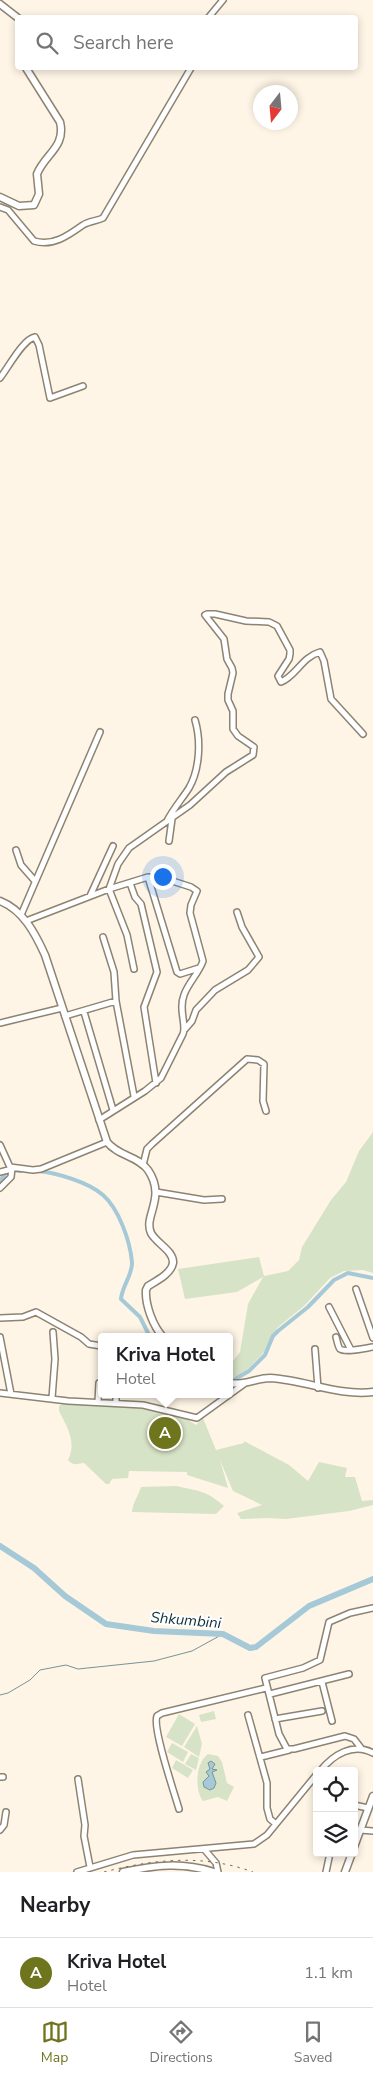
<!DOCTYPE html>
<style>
:root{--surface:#fff;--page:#f2f2f2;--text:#202124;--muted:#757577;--line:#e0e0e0;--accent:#6f751d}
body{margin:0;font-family:"Nunito Sans",sans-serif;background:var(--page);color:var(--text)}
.controls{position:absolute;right:15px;bottom:15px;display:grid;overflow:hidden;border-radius:5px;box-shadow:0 2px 8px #0003}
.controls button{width:45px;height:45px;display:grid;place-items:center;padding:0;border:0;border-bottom:1px solid var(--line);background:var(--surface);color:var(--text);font:25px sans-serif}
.compass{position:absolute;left:253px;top:85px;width:45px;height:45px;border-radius:50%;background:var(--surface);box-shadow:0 2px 8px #0003;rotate:196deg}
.you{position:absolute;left:162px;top:876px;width:18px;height:18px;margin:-12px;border:4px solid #fff;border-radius:50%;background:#1a73e8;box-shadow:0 0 0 8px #1a73e833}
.badge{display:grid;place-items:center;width:32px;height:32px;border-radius:50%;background:var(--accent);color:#fff;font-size:16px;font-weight:700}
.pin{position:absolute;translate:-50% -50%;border:2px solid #fff;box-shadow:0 1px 5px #0006}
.popup{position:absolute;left:98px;top:1333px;width:135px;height:65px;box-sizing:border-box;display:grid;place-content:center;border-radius:5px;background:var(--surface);filter:drop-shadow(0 1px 4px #0005);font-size:16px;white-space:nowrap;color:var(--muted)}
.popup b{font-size:19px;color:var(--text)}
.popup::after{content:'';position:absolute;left:50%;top:100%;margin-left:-10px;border:10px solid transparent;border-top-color:var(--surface)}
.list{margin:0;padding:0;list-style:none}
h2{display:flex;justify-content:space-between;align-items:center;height:65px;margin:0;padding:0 20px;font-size:21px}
h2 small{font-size:16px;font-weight:400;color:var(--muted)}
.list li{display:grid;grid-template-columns:32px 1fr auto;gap:15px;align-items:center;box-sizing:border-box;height:70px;padding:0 20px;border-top:1px solid var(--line)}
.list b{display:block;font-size:19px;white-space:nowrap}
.list p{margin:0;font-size:16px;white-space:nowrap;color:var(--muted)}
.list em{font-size:16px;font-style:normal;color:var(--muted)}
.icon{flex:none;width:28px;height:28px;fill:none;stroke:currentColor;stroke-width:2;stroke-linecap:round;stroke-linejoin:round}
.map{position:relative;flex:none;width:373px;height:1872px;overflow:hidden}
.search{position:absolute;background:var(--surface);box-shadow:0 2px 8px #0003;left:15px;right:15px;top:15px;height:55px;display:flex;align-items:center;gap:12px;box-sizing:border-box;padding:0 18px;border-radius:5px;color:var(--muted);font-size:19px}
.sheet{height:135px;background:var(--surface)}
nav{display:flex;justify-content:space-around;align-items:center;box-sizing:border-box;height:70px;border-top:1px solid var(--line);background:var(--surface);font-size:14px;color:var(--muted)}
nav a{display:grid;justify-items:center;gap:2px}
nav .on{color:var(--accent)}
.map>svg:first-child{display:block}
</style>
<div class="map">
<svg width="373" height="1872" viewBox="0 0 373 1872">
<rect width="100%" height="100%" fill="#fef5e6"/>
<path fill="#d7e3c6" d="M 373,1132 L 373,1273 L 363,1270 L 344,1271 L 330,1278 L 305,1305 L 277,1328 L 265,1351 L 248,1369 L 231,1380 L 229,1378 L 229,1366 L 240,1352 L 248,1304 L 263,1277 L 237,1292 L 185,1299 L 178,1269 L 259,1257 L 264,1276 L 288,1271 L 299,1260 L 302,1247 L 331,1200 L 346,1182 L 359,1151 Z
M 62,1404 C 101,1405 162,1400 196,1425 L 203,1418 L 216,1450 L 244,1443 L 244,1441 L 289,1465 L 308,1481 L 319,1462 L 347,1468 L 345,1477 L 355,1477 L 362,1501 L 373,1500 L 373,1505 L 349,1511 L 286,1519 L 269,1518 L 241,1519 L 237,1513 L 262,1505 L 233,1491 L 220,1460 L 228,1488 L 187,1475 L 187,1472 L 129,1471 L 128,1478 L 112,1479 L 109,1484 L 106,1484 L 84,1463 C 77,1464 73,1466 68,1460 C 77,1442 67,1427 59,1411 L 59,1406 Z
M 176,1486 C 198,1491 206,1490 224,1506 L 216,1514 L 132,1512 C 133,1502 138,1497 141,1487 Z
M 214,1711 L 216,1719 L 201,1722 L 199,1715 Z
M 179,1714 L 195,1724 L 182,1746 L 166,1737 Z
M 197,1726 L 202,1744 L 199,1757 L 184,1747 Z
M 172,1743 L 188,1752 L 183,1762 L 167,1752 Z
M 191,1754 L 199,1758 L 196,1770 L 185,1764 Z
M 208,1754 L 218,1756 L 222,1762 L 227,1783 L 234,1787 L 227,1801 L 218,1797 L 203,1801 C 194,1789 196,1762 208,1754 Z
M 176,1760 L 193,1770 L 188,1778 L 172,1768 Z"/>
<path fill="#a6c9d7" stroke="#7a9299" d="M 211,1761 L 215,1764 L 212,1769 L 217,1770 L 212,1772 L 216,1783 L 214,1788 L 210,1790 L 204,1787 L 203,1782 L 209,1776 L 206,1772 L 210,1769 L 208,1763 Z"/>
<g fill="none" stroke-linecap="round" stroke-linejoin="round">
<path stroke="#7a9299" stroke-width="1" d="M 0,1695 L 8,1693 L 30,1680 L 40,1670 L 66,1665 L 78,1669 L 154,1661 L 192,1651 L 223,1634"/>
<path stroke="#a6c9d7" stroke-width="4" d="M 38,1171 C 57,1173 88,1182 103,1195 C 119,1209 130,1241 132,1262 C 133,1274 122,1286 121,1299 L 140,1317 L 150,1337
M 0,1180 L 9,1170 L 21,1171
M 232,1383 L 237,1378 L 249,1371 L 265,1355 L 273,1336 L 278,1331 L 308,1307 L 334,1280 L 348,1273 L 373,1278"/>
<path stroke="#a6c9d7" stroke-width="6" d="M 0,1546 L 34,1568 L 65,1596 L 106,1624 L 154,1631 L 223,1634 L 250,1648 L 256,1647 L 309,1606 L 373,1579"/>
<defs>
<path id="minor" d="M 208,18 L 223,0
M 0,207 L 8,210 L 34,241 C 53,247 69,235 83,225 C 89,221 97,221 103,218 L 191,68
M 0,378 C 8,368 23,339 35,337 L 39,345 L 50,398 L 83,386
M 167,821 C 173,809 182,799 189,788 C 200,769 201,740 195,720
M 169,841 L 172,819
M 16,850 L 21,865 L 35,881
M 148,877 L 177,972 L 180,974 L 199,968
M 130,883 L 135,897 L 141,904 L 157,972 L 144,1007 L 156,1083
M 90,896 L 113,846
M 21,915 L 100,732
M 26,921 L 109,889 L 148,877 L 163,878 L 191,887 L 197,891 L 191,905 L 190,913 L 203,961 C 199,973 188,983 184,995 C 178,1010 187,1025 183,1034 L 161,1078 L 145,1091 L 99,1120
M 103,937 L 114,972 L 116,1001
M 134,969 L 127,935 L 109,889 L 118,864 L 129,848 L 190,805 L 226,772 L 253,755 L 254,747 L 238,736 L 233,729 L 233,711 L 228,700 L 228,694 L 233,673 L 232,668 L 227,659 L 224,639 L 205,615 L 207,614 L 215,614 L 246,621 L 269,622 L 277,626 L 290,650 L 290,654 L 289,659 L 278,676 L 281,682 C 296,676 302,657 320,652 L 324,661 L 331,699 L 363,734
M 84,1012 L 113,1110
M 65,1016 L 116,1001 L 134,1096
M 0,1023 L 62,1008
M 185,1029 L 192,1021 L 196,1010 L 215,990 L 248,970 L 259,957 L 242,927 L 237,912
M 0,1145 L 10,1167 L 33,1170 L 41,1169 L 107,1142
M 143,1165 L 147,1149 L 152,1144 L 247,1059 L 258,1060 L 264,1064 L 263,1101 L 266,1111
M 0,1172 L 12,1169
M 0,1188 L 11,1177 L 12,1168
M 156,1192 L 204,1200 L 222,1199
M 356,1289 L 373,1338
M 329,1307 L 351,1350
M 0,1318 L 23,1317 L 36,1312 L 81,1337 L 89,1344 L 101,1346
M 0,1337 L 11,1394
M 336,1337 C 337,1340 338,1347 340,1349 C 346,1353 366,1348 373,1347
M 315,1349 L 318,1388
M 0,1393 L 68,1401 L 143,1405 L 197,1418 L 244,1384
M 52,1398 L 55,1359 L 53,1332
M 98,1402 L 99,1383
M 116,1402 L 116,1394
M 322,1682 L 332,1721
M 270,1694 L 349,1674
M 248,1715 L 267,1783 L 267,1808 L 270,1819 L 276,1824
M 275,1719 L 322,1711
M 361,1748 L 354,1739 L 345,1736 L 294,1749 L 287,1749 L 279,1734 L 265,1678 L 303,1668 L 320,1660 L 329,1622 L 350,1613 L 373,1608
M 261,1757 L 289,1750
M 320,1771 C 333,1755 353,1742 373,1753
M 0,1777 L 3,1777
M 78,1779 L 85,1825 L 84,1836 L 90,1867
M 354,1805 L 368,1808
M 179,1809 C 174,1792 152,1727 157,1716 L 162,1713 L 266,1688
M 0,1830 L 4,1825 L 6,1812
M 360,1830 L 373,1831
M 204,1849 L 216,1863 L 218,1872
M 77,1872 L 133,1855 L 254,1844 L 267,1835 L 317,1774
M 326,1872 L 330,1853"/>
<path id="major" d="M 0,4 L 18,18
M 0,197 L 19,206 L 34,205 L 39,194 L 37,174 C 45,154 66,147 60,122 L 26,68
M 0,901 C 23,910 35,933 45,955 L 107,1142 C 118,1156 138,1156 148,1170 C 167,1198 143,1216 151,1233 C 156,1243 174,1251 173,1263 C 171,1274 156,1281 148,1286 L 146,1290 C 145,1305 153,1326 163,1337
M 229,1383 C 244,1386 256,1378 270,1378 C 306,1380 337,1396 373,1392
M 354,1847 L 373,1796
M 123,1872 C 156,1865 182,1862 214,1872
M 345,1872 L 352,1853"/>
</defs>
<use href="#minor" stroke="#8d8372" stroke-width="8"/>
<use href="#major" stroke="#8d8372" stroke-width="9"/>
<use href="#minor" stroke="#fff" stroke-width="5"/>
<use href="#major" stroke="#fff" stroke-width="6"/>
<path stroke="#726d62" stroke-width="1" stroke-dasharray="2.5 5" stroke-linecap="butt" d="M 104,1872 C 154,1859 204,1854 253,1872"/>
</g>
<g text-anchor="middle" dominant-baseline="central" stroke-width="4" stroke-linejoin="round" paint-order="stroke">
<g font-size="15" font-style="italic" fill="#0d2f3a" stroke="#fff">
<text transform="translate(186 1620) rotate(5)">Shkumbini</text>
</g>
</g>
</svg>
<div class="controls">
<button><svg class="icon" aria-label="locate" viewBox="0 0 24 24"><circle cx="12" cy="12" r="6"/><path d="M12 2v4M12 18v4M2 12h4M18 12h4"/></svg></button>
<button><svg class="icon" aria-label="layers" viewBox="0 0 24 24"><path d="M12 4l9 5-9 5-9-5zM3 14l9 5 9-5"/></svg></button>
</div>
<svg class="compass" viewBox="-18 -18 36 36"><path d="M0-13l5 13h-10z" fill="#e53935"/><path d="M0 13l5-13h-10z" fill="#757577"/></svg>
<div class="you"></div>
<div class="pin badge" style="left:165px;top:1433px">A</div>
<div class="popup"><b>Kriva Hotel</b>Hotel</div>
<div class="search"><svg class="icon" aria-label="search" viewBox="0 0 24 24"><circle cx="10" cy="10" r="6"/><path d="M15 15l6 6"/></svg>Search here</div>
</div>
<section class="sheet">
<h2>Nearby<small></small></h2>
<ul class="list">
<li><span class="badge">A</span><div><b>Kriva Hotel</b><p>Hotel</p></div><em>1.1 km</em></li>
</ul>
</section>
<nav>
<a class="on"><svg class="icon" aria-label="map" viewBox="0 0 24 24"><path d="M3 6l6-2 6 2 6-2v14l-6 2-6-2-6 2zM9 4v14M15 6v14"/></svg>Map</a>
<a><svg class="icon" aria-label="directions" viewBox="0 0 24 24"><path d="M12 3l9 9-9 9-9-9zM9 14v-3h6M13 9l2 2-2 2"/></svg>Directions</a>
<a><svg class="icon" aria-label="saved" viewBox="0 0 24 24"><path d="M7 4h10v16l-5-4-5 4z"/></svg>Saved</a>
</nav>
